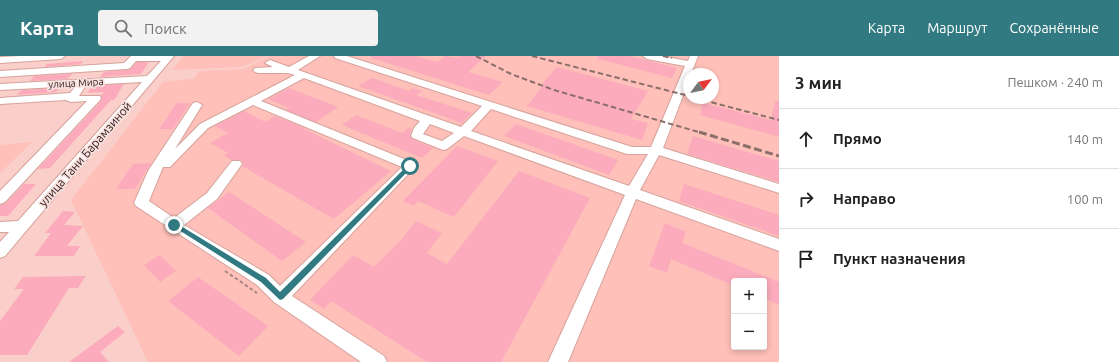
<!DOCTYPE html>
<html lang="ru">
<meta charset="utf-8">
<style>
:root{--surface:#fff;--page:#f2f2f2;--text:#222;--muted:#767676;--line:#e0e0e0;--accent:#327a82}
body{margin:0;font-family:Ubuntu,sans-serif;background:var(--page);color:var(--text)}
.controls{position:absolute;right:12px;bottom:12px;display:grid;overflow:hidden;border-radius:4px;box-shadow:0 2px 6px #0003}
.controls button{width:36px;height:36px;display:grid;place-items:center;padding:0;border:0;border-bottom:1px solid var(--line);background:var(--surface);color:var(--text);font:20px sans-serif}
.compass{position:absolute;left:683px;top:12px;width:36px;height:36px;border-radius:50%;background:var(--surface);box-shadow:0 2px 6px #0003;rotate:58deg}
.stop{position:absolute;width:12px;height:12px;margin:-9px;border:3px solid #327a82;border-radius:50%;background:#fff}
.stop.end{background:#327a82;border-color:#fff;box-shadow:0 1px 4px #0008}
.list{margin:0;padding:0;list-style:none}
h2{display:flex;justify-content:space-between;align-items:center;height:52px;margin:0;padding:0 16px;font-size:17px}
h2 small{font-size:13px;font-weight:400;color:var(--muted)}
.list li{display:grid;grid-template-columns:26px 1fr auto;gap:12px;align-items:center;box-sizing:border-box;height:60px;padding:0 16px;border-top:1px solid var(--line)}
.list b{display:block;font-size:15px;white-space:nowrap}
.list em{font-size:13px;font-style:normal;color:var(--muted)}
.icon{flex:none;width:22px;height:22px;fill:none;stroke:currentColor;stroke-width:2;stroke-linecap:round;stroke-linejoin:round}
.map{position:relative;flex:none;width:779px;height:306px;overflow:hidden}
header{display:flex;align-items:center;gap:24px;box-sizing:border-box;height:56px;padding:0 20px;background:var(--accent);color:#fff}
header strong{font-size:19px}
nav{display:flex;gap:22px;margin-inline-start:auto;font-size:14px}
.search{width:280px;height:36px;background:var(--page);display:flex;align-items:center;gap:10px;box-sizing:border-box;padding:0 14px;border-radius:4px;color:var(--muted);font-size:15px}
main{display:flex}
aside{flex:1;background:var(--surface)}
.map>svg:first-child{display:block}
</style>
<header>
<strong>Карта</strong>
<div class="search"><svg class="icon" aria-label="search" viewBox="0 0 24 24"><circle cx="10" cy="10" r="6"/><path d="M15 15l6 6"/></svg>Поиск</div>
<nav><a>Карта</a><a>Маршрут</a><a>Сохранённые</a></nav>
</header>
<main>
<div class="map">
<svg width="779" height="306" viewBox="0 0 779 306">
<rect width="100%" height="100%" fill="#facec9"/>
<path fill="#fec0b9" fill-rule="evenodd" d="M 184,0 L 266,0 L 242,11 L 172,14 Z
M 269,0 L 779,0 L 779,306 L 148,306 L 71,144 L 163,26 L 195,22 L 199,15 L 244,13 ZM 689,18 L 713,18 L 713,42 L 689,42 ZM 734,225 L 764,225 L 764,291 L 734,291 Z
M 32,86 L 0,117 L 0,89 Z"/>
<path fill="#fbabbb" d="M 371,0 L 416,0 L 437,6 L 445,0 L 459,2 L 459,0 L 486,0 L 468,16 L 503,26 L 489,39 L 371,2 Z
M 598,0 L 629,0 L 677,12 L 672,22 L 598,3 Z
M 83,5 L 81,8 L 45,11 L 47,8 Z
M 137,6 L 149,6 L 141,18 L 100,21 L 104,16 L 130,13 Z
M 557,11 L 648,35 L 631,63 L 648,67 L 642,84 L 527,50 L 544,28 L 542,28 Z
M 73,18 L 67,23 L 30,25 L 34,20 Z
M 372,22 L 409,35 L 413,32 L 422,35 L 416,39 L 472,57 L 462,67 L 358,30 Z
M 124,28 L 114,44 L 111,44 L 50,112 L 38,113 L 101,45 L 101,39 L 104,36 L 87,37 L 93,30 Z
M 60,32 L 56,36 L 17,39 L 22,34 Z
M 289,32 L 338,51 L 316,66 L 286,54 L 289,52 L 268,43 Z
M 775,45 L 779,45 L 779,81 L 700,59 L 703,47 L 771,64 Z
M 177,47 L 190,47 L 173,73 L 159,73 Z
M 244,55 L 265,66 L 275,60 L 306,72 L 304,73 L 391,115 L 334,163 L 242,110 L 244,108 L 241,104 L 231,104 L 224,99 L 228,97 L 210,87 L 228,77 L 215,70 Z
M 356,59 L 402,77 L 408,72 L 412,73 L 410,79 L 412,83 L 433,92 L 422,102 L 342,69 Z
M 516,68 L 618,104 L 609,119 L 504,80 Z
M 693,80 L 779,105 L 779,126 L 687,98 Z
M 457,90 L 498,105 L 454,161 L 418,145 L 414,150 L 403,145 Z
M 151,107 L 135,133 L 116,133 L 133,108 Z
M 519,115 L 590,142 L 501,306 L 427,306 L 331,245 L 324,253 L 310,244 L 353,199 L 374,211 L 401,184 L 416,165 L 442,177 L 427,197 L 447,208 Z
M 24,128 L 36,128 L 8,160 L 0,160 L 0,149 L 6,147 Z
M 684,128 L 779,159 L 779,180 L 679,145 Z
M 229,136 L 306,186 L 282,205 L 208,152 Z
M 63,155 L 75,156 L 64,169 L 83,170 L 67,190 L 80,190 L 74,200 L 34,200 L 51,177 L 45,177 Z
M 665,167 L 686,176 L 682,187 L 779,226 L 779,249 L 764,242 L 764,225 L 734,225 L 734,230 L 671,203 L 667,217 L 649,210 Z
M 160,199 L 176,215 L 160,226 L 144,209 Z
M 86,220 L 78,232 L 69,232 L 27,299 L 0,299 L 0,265 L 24,233 L 14,233 L 23,221 Z
M 198,221 L 268,270 L 239,300 L 168,245 Z
M 118,270 L 125,276 L 100,296 L 109,306 L 69,306 Z"/>
<g fill="none" stroke-linecap="round" stroke-linejoin="round">
<defs>
<path id="minor" d="M 20,0 L 65,0 L 61,3 L 0,7 L 0,1 Z
M 131,0 L 174,0 L 5,200 L 0,202 L 0,186 L 9,176 L 0,176 L 0,166 L 18,165 L 142,26 L 86,29 L 79,40 L 100,40 L 101,42 L 100,44 L 5,146 L 0,148 L 0,135 L 87,45 L 71,46 L 66,44 L 0,48 L 0,42 L 70,37 L 76,30 L 0,34 L 0,28 L 147,20 L 161,5 L 136,5 L 130,12 L 127,13 L 0,21 L 0,15 L 124,7 Z
M 309,0 L 320,0 L 298,14 L 461,71 L 482,50 L 335,2 L 334,0 L 347,0 L 632,91 L 651,91 L 685,10 L 647,3 L 643,0 L 661,0 L 688,5 L 690,0 L 698,0 L 691,18 L 689,18 L 689,24 L 663,92 L 779,128 L 779,137 L 659,99 L 640,134 L 779,183 L 779,195 L 636,143 L 568,306 L 548,306 L 625,139 L 464,80 L 447,93 L 443,94 L 413,82 L 411,80 L 414,72 L 420,65 L 304,22 L 261,45 L 414,107 L 416,110 L 292,240 L 384,300 L 387,306 L 361,306 L 274,246 L 257,229 L 136,150 L 134,147 L 148,115 L 193,47 L 197,46 L 202,49 L 175,93 L 200,68 L 295,19 L 288,17 L 258,17 L 255,16 L 253,14 L 255,12 L 273,11 L 265,7 L 270,4 L 289,11 ZM 253,49 L 402,111 L 280,230 L 269,219 L 184,169 L 217,143 L 242,108 L 240,105 L 232,105 L 207,137 L 174,162 L 149,145 L 163,111 L 170,111 L 208,72 ZM 491,53 L 627,98 L 648,98 L 629,130 L 471,75 ZM 430,68 L 454,77 L 442,85 L 423,78 Z"/>
</defs>
<use href="#minor" stroke="#d6a29c" stroke-width="2"/>
<path stroke="#a78581" stroke-width="2" stroke-dasharray="3.5 2.5" stroke-linecap="butt" d="M 225,215 L 257,237"/>
<use href="#minor" fill="#fff" fill-rule="evenodd"/>
<path stroke="#8c6e6a" stroke-width="2" stroke-dasharray="5.5 3" stroke-linecap="butt" d="M 476,0 L 511,18 L 554,34 L 702,77
M 532,0 L 689,40
M 663,0 L 672,2
M 695,42 L 779,64"/>
<path stroke="#8c6e6a" stroke-width="3" stroke-dasharray="8 3.5" stroke-linecap="butt" d="M 699,76 L 779,100"/>
</g>
<path fill="#327a82" d="M 408,109 L 413,110 L 283,243 L 280,244 L 261,226 L 171,169 L 174,167 L 176,167 L 266,222 L 280,236 Z"/>
<g text-anchor="middle" dominant-baseline="central" stroke-width="3.5" stroke-linejoin="round" paint-order="stroke">
<g font-size="10" fill="#34201e" stroke="#f8e1de">
<text transform="translate(76 27) rotate(-3)">улица Мира</text>
</g>
<g font-size="12" fill="#34201e" stroke="#f8e1de">
<text transform="translate(85 98) rotate(-49)">улица Тани Барамзиной</text>
</g>
</g>
</svg>
<div class="controls">
<button>+</button>
<button>−</button>
</div>
<svg class="compass" viewBox="-18 -18 36 36"><path d="M0-13l5 13h-10z" fill="#e53935"/><path d="M0 13l5-13h-10z" fill="#767676"/></svg>
<div class="stop" style="left:410px;top:110px"></div>
<div class="stop end" style="left:174px;top:169px"></div>
</div>
<aside>
<h2>3 мин<small>Пешком · 240 m</small></h2>
<ul class="list">
<li><svg class="icon" aria-label="ahead" viewBox="0 0 24 24"><path d="M12 20V5M6 11l6-6 6 6"/></svg><div><b>Прямо</b></div><em>140 m</em></li>
<li><svg class="icon" aria-label="right" viewBox="0 0 24 24"><path d="M7 20v-9h11M14 6l5 5-5 5"/></svg><div><b>Направо</b></div><em>100 m</em></li>
<li><svg class="icon" aria-label="arrive" viewBox="0 0 24 24"><path d="M6 21V4h12l-3 4 3 4H6"/></svg><div><b>Пункт назначения</b></div></li>
</ul>
</aside>
</main>
